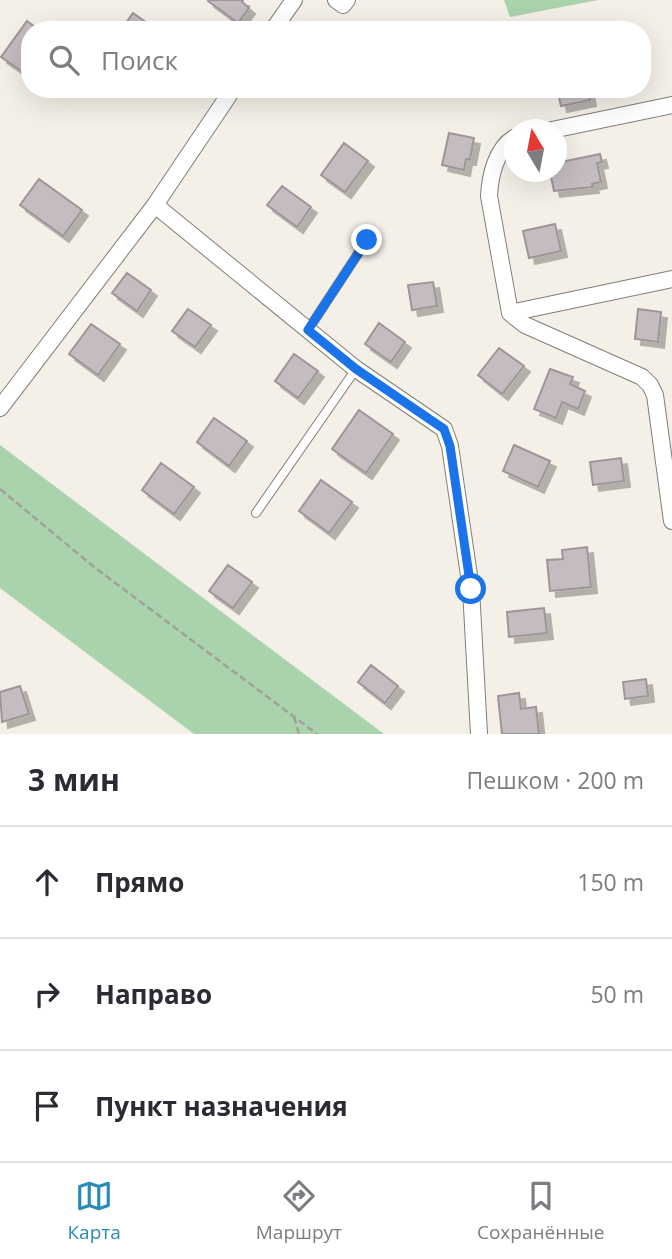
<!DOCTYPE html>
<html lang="ru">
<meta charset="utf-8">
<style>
:root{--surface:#fff;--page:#f2f2f3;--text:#2b2b33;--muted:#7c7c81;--line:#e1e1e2;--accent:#298ab5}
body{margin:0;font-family:"Open Sans",sans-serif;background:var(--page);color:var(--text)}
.compass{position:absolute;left:504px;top:119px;width:63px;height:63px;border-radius:50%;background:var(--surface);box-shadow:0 7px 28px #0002;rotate:350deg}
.stop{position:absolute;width:21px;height:21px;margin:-16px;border:5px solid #1a73e8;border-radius:50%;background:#fff}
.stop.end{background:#1a73e8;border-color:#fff;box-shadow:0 2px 7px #0008}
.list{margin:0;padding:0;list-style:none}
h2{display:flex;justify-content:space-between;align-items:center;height:91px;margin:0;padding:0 28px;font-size:30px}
h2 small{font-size:23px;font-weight:400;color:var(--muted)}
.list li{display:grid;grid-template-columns:46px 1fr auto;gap:21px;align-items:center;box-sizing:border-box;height:112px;padding:0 28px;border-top:2px solid var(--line)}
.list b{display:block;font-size:26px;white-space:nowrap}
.list em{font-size:23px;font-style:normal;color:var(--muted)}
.icon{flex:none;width:38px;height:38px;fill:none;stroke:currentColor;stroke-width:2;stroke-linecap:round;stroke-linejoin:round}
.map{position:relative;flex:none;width:672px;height:734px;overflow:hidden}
.search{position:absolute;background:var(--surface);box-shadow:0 7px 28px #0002;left:21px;right:21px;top:21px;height:77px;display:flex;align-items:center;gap:18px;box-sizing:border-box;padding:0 24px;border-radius:28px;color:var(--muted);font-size:26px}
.sheet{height:427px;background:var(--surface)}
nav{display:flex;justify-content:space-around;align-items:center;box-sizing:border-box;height:98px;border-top:2px solid var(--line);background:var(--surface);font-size:19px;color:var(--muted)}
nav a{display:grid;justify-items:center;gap:4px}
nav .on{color:var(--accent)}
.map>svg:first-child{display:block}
</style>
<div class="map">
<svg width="672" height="734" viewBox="0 0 672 734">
<defs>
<filter id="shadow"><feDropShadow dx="6" dy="6" stdDeviation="0" flood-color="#0004"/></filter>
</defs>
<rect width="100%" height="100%" fill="#f4efe7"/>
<path fill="#a9d3ac" d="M 504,0 L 598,0 L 510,17 Z
M 0,445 L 384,734 L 194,734 L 0,588 Z"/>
<path fill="#c5bcc0" stroke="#9d9598" stroke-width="2" filter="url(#shadow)" d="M 209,0 L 243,0 L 242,2 L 249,8 L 238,23 L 208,1 Z
M 133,13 L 157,30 L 121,30 Z
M 27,21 L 39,30 L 30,30 L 30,77 L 1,57 Z
M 557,89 L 588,89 L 590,100 L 561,106 Z
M 449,133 L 474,138 L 470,159 L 466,159 L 464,170 L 442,165 Z
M 344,143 L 368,161 L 345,192 L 321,175 Z
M 600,154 L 602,162 L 597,163 L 601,182 L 592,184 L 593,187 L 554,191 L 550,172 L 556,172 L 556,163 Z
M 39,179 L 82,210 L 63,236 L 20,205 Z
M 282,186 L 311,207 L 297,227 L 267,205 Z
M 555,224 L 561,251 L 529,258 L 523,231 Z
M 127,273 L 151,290 L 137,311 L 112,293 Z
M 433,282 L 437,306 L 412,310 L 408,285 Z
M 188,309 L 211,325 L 195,347 L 172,331 Z
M 638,309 L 661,312 L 658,342 L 635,339 Z
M 379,323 L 405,342 L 391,362 L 365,344 Z
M 91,324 L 120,344 L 98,375 L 69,354 Z
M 499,348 L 524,366 L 502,394 L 478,375 Z
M 294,354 L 318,371 L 298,398 L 275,381 Z
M 550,369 L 573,377 L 570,384 L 585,391 L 578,409 L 562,402 L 556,418 L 534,409 Z
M 359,410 L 393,434 L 366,473 L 332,449 Z
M 214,418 L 247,441 L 229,466 L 197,442 Z
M 514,445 L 550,461 L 538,487 L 503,471 Z
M 621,458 L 624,481 L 593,485 L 590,462 Z
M 161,463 L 194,487 L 174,514 L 142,490 Z
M 321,480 L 352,502 L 329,533 L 299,511 Z
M 587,547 L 591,587 L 550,591 L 547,560 L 563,559 L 562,550 Z
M 228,565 L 252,582 L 233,608 L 209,591 Z
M 544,608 L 547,633 L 509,637 L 507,612 Z
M 371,665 L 398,686 L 385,703 L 358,682 Z
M 646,679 L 648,696 L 625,699 L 623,682 Z
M 20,686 L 29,714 L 2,722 L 0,692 Z
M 519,693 L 521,709 L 536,707 L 539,734 L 502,734 L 498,696 Z"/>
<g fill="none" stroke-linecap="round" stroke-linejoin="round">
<defs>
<path id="service" d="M 308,330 L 367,240
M 256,513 L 356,369"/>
<path id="minor" d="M 336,0 L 343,5 L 347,0
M 273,30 L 294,0
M 552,130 L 672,105
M 514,138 C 496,149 490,176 489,196 L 510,313 L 525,325 L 642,377 L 650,385 L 655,395 L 672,521
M 155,205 L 356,369 L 444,429 L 450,446 L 471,589 L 479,734
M 510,313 L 672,279
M 0,408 L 155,205 L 233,89"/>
</defs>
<use href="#service" stroke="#827e77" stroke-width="10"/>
<use href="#minor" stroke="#827e77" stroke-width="18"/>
<path stroke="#a39f99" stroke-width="2.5" stroke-dasharray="7 3.5" stroke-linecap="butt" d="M 0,489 L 94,567 L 317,734
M 294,717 L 299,734"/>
<use href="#service" stroke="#fff" stroke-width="8"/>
<use href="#minor" stroke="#fff" stroke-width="16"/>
</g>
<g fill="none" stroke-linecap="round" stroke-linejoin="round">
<path stroke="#1a73e8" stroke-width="9" d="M 367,240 L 308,330 L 356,369 L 444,429 L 450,446 L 471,589"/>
</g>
</svg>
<svg class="compass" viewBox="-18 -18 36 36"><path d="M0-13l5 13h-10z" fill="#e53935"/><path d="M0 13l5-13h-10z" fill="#7c7c81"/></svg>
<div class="stop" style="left:471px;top:589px"></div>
<div class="stop end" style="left:367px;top:240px"></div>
<div class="search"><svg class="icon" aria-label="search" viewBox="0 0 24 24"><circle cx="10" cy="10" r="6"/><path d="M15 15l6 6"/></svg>Поиск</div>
</div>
<section class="sheet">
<h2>3 мин<small>Пешком · 200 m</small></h2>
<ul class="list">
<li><svg class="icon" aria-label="ahead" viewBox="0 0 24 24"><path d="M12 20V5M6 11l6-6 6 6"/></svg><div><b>Прямо</b></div><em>150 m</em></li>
<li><svg class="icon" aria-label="right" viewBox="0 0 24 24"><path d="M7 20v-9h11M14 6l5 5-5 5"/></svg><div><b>Направо</b></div><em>50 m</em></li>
<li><svg class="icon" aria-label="arrive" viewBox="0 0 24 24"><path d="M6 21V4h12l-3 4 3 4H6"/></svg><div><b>Пункт назначения</b></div></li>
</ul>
</section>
<nav>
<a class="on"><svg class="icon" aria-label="map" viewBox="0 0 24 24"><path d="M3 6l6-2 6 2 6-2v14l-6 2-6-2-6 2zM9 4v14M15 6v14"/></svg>Карта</a>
<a><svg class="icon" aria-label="directions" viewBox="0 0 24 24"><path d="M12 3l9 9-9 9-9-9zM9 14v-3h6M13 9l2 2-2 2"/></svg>Маршрут</a>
<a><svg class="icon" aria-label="saved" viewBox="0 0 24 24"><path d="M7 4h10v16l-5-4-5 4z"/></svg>Сохранённые</a>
</nav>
